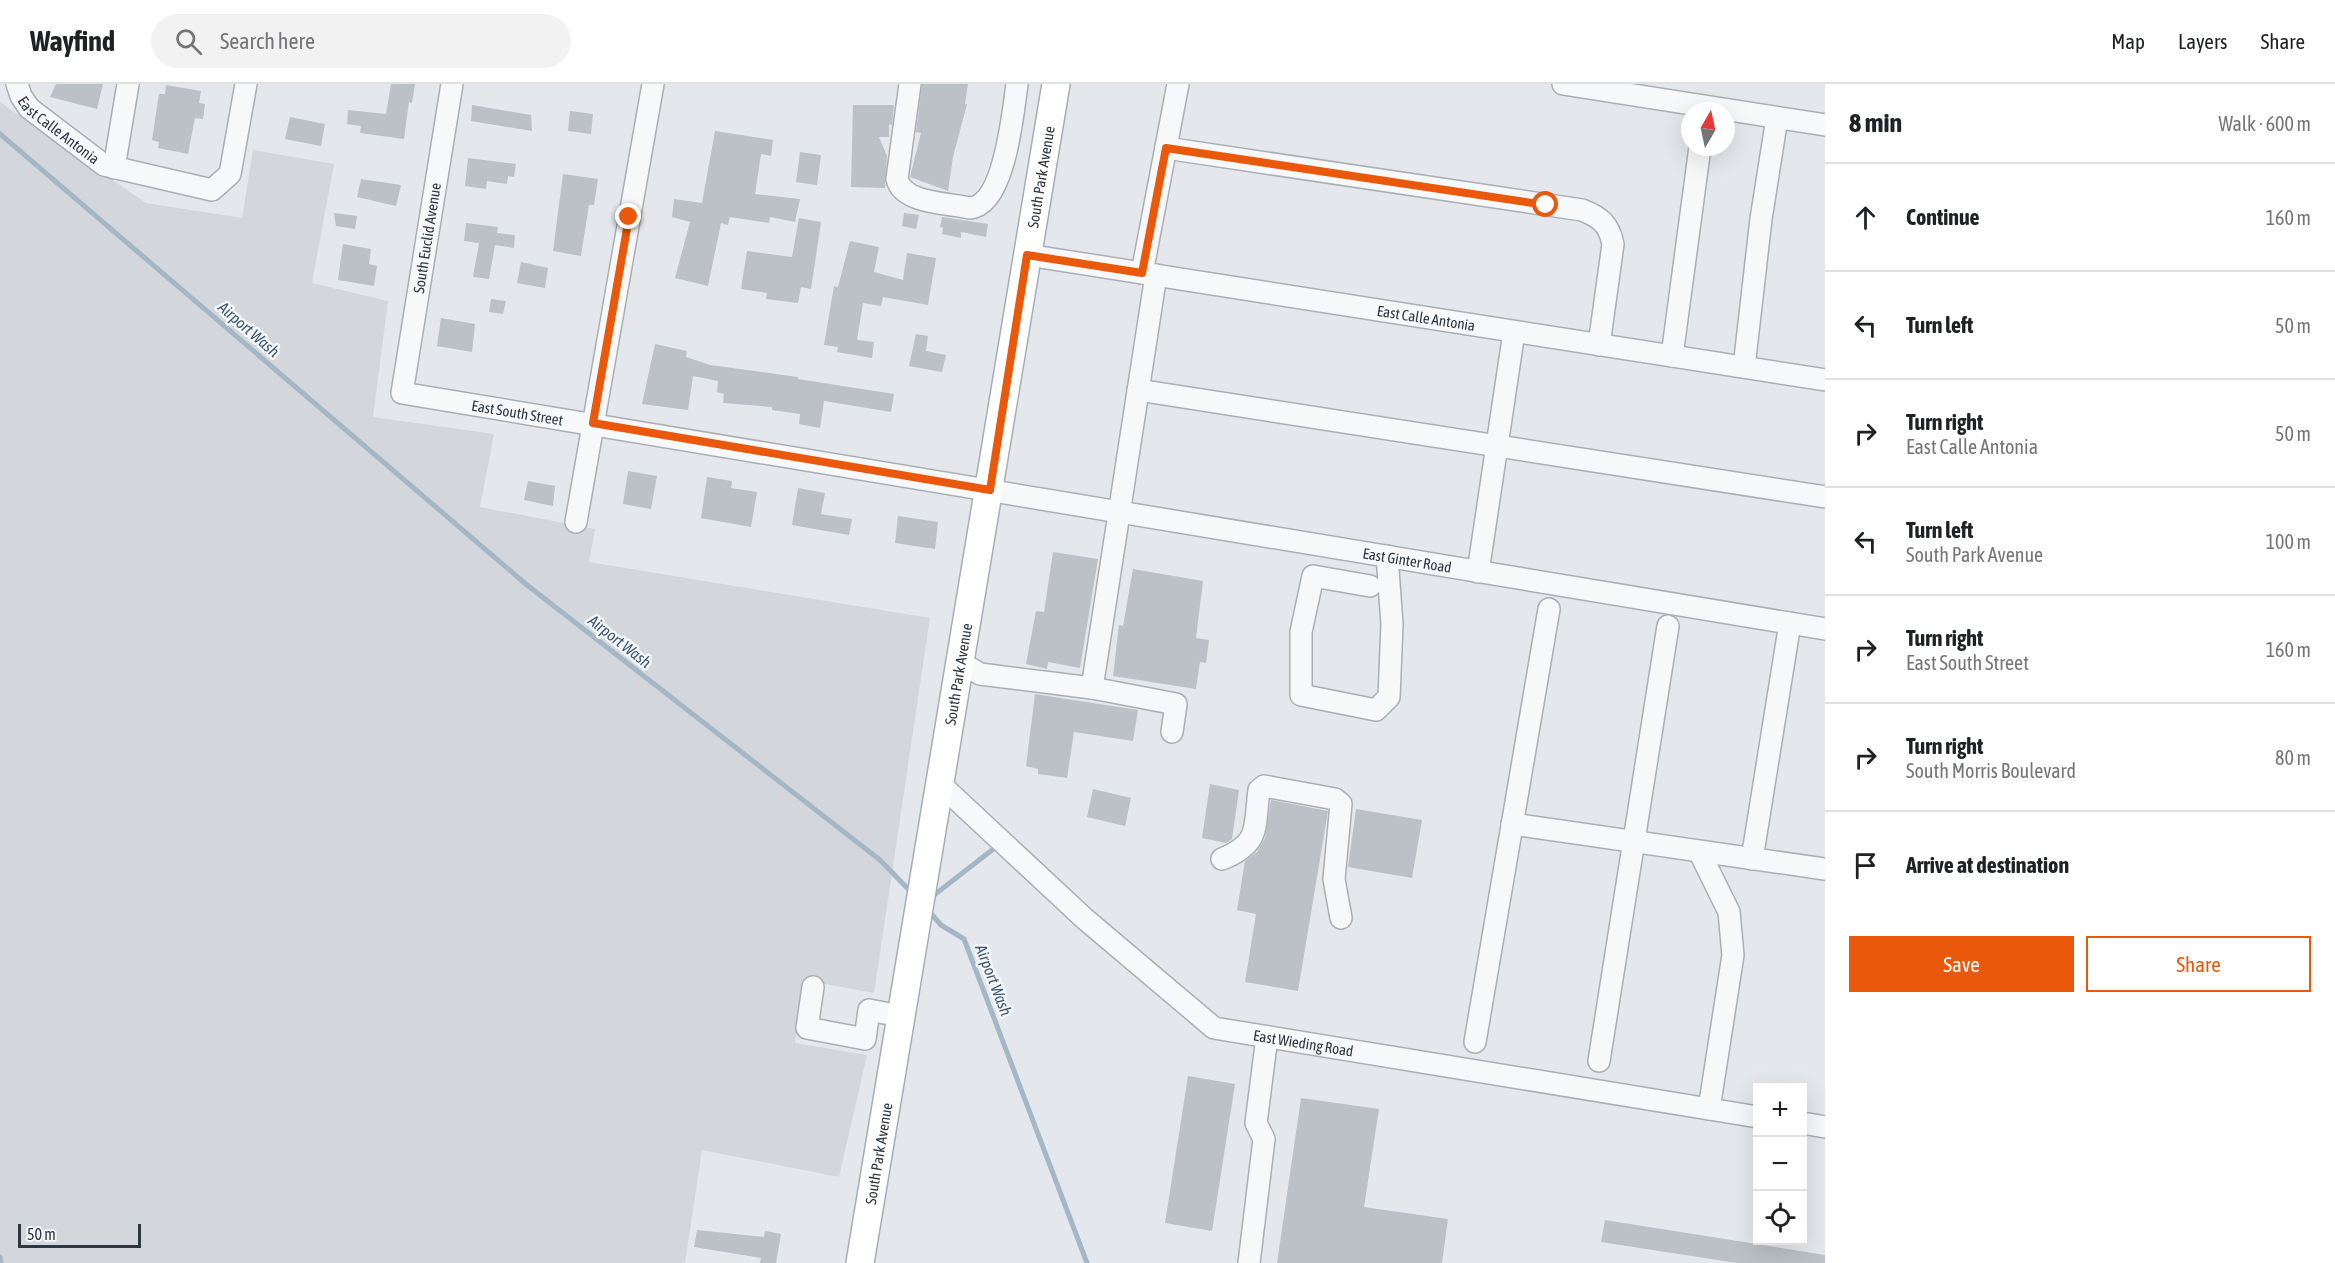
<!DOCTYPE html>
<meta charset="utf-8">
<style>
:root{--surface:#fff;--page:#f2f2f2;--text:#202124;--muted:#757577;--line:#e0e0e0;--accent:#ea580c}
body{margin:0;font-family:"Asap Condensed",sans-serif;background:var(--page);color:var(--text)}
.controls{position:absolute;right:18px;bottom:18px;display:grid;overflow:hidden;border-radius:0px;box-shadow:0 6px 24px #0002}
.controls button{width:54px;height:54px;display:grid;place-items:center;padding:0;border:0;border-bottom:2px solid var(--line);background:var(--surface);color:var(--text);font:30px sans-serif}
.compass{position:absolute;left:1681px;top:18px;width:54px;height:54px;border-radius:50%;background:var(--surface);box-shadow:0 6px 24px #0002;rotate:9deg}
.scale{position:absolute;left:18px;bottom:15px;width:123px;box-sizing:border-box;padding-left:6px;border:3px solid #2e3641;border-top:0;font-size:16px;line-height:21px;white-space:nowrap;color:#2e3641;-webkit-text-stroke:4px #f4f6f8;paint-order:stroke}
.stop{position:absolute;width:18px;height:18px;margin:-14px;border:4px solid #ea580c;border-radius:50%;background:#fff}
.stop.end{background:#ea580c;border-color:#fff;box-shadow:0 2px 6px #0008}
.list{margin:0;padding:0;list-style:none}
h2{display:flex;justify-content:space-between;align-items:center;height:78px;margin:0;padding:0 24px;font-size:26px}
h2 small{font-size:20px;font-weight:400;color:var(--muted)}
.list li{display:grid;grid-template-columns:39px 1fr auto;gap:18px;align-items:center;box-sizing:border-box;height:108px;padding:0 24px;border-top:2px solid var(--line)}
.list b{display:block;font-size:22px;white-space:nowrap}
.list p{margin:0;font-size:20px;white-space:nowrap;color:var(--muted)}
.list em{font-size:20px;font-style:normal;color:var(--muted)}
.actions{display:flex;gap:12px;padding:18px 24px}
.actions a{flex:1;padding:14px 0;border:2px solid var(--accent);border-radius:0px;text-align:center;font-size:21px;color:var(--accent)}
.actions .main{background:var(--accent);color:#fff}
.icon{flex:none;width:33px;height:33px;fill:none;stroke:currentColor;stroke-width:2;stroke-linecap:round;stroke-linejoin:round}
.map{position:relative;flex:none;width:1825px;height:1179px;overflow:hidden}
header{display:flex;align-items:center;gap:36px;box-sizing:border-box;height:84px;padding:0 30px;background:var(--surface);border-bottom:2px solid var(--line)}
header strong{font-size:28px}
nav{display:flex;gap:33px;margin-inline-start:auto;font-size:21px}
.search{width:420px;height:54px;background:var(--page);display:flex;align-items:center;gap:15px;box-sizing:border-box;padding:0 21px;border-radius:33px;color:var(--muted);font-size:22px}
main{display:flex}
aside{flex:1;background:var(--surface)}
.map>svg:first-child{display:block}
</style>
<header>
<strong>Wayfind</strong>
<div class="search"><svg class="icon" aria-label="search" viewBox="0 0 24 24"><circle cx="10" cy="10" r="6"/><path d="M15 15l6 6"/></svg>Search here</div>
<nav><a>Map</a><a>Layers</a><a>Share</a></nav>
</header>
<main>
<div class="map">
<svg width="1825" height="1179" viewBox="0 0 1825 1179">
<rect width="100%" height="100%" fill="#e4e7eb"/>
<path fill="#d3d7dc" d="M 0,18 L 146,119 L 242,134 L 253,66 L 334,80 L 312,199 L 388,217 L 373,333 L 494,350 L 480,423 L 595,445 L 589,478 L 930,534 L 874,909 L 804,896 L 795,959 L 867,971 L 839,1093 L 702,1066 L 685,1179 L 0,1179 Z"/>
<g fill="none" stroke-linecap="round" stroke-linejoin="round">
<path stroke="#a4b7c6" stroke-width="5" d="M 0,50 L 527,501 L 880,776 L 912,809
M 929,815 L 992,766
M 927,825 L 941,841 L 964,855 L 1087,1179
M 0,1173 L 1,1179"/>
</g>
<path fill="#bcc1c7" d="M 56,0 L 103,0 L 97,25 L 50,13 Z
M 391,0 L 415,0 L 412,19 L 409,18 L 404,55 L 360,49 L 361,42 L 347,40 L 348,26 L 386,30 Z
M 922,0 L 968,0 L 965,20 L 967,20 L 953,73 L 948,107 L 910,93 L 921,49 L 916,48 Z
M 166,1 L 201,7 L 199,19 L 205,20 L 203,35 L 195,34 L 188,70 L 158,64 L 159,58 L 152,56 L 159,10 L 165,10 Z
M 472,21 L 531,31 L 532,47 L 471,37 Z
M 853,21 L 894,21 L 892,41 L 889,40 L 889,53 L 879,53 L 887,72 L 885,104 L 851,103 Z
M 570,27 L 593,30 L 591,50 L 568,47 Z
M 290,33 L 325,40 L 321,62 L 285,55 Z
M 715,47 L 773,56 L 771,72 L 761,70 L 755,110 L 800,115 L 795,138 L 770,133 L 769,139 L 730,133 L 728,141 L 721,139 L 708,202 L 675,194 L 690,138 L 672,133 L 674,115 L 702,119 Z
M 800,68 L 821,71 L 817,101 L 796,98 Z
M 468,74 L 516,80 L 514,93 L 508,92 L 507,100 L 487,97 L 486,105 L 465,102 Z
M 563,90 L 598,95 L 594,121 L 589,121 L 581,172 L 553,167 Z
M 361,95 L 401,101 L 396,122 L 357,113 Z
M 334,129 L 357,132 L 355,145 L 336,142 Z
M 904,129 L 919,131 L 916,145 L 902,142 Z
M 942,133 L 988,140 L 986,153 L 961,148 L 961,154 L 942,150 L 943,144 L 940,143 Z
M 799,134 L 821,138 L 811,205 L 801,203 L 798,219 L 766,215 L 767,209 L 741,205 L 747,167 L 792,173 Z
M 466,139 L 498,143 L 497,149 L 515,151 L 514,164 L 495,161 L 489,195 L 473,193 L 479,159 L 464,157 Z
M 850,157 L 879,163 L 874,188 L 903,196 L 907,169 L 936,174 L 928,221 L 883,213 L 881,222 L 863,219 L 857,256 L 874,258 L 872,274 L 837,268 L 838,263 L 824,261 L 834,202 L 838,203 Z
M 343,160 L 371,165 L 369,180 L 377,182 L 374,202 L 338,196 Z
M 521,178 L 548,184 L 545,204 L 517,199 Z
M 491,215 L 506,217 L 503,230 L 489,228 Z
M 441,234 L 475,240 L 472,268 L 437,262 Z
M 916,250 L 928,252 L 926,267 L 946,271 L 942,288 L 909,282 Z
M 655,260 L 687,267 L 686,273 L 710,281 L 798,293 L 798,295 L 894,310 L 891,328 L 824,317 L 820,344 L 799,340 L 800,330 L 772,326 L 772,323 L 723,319 L 724,310 L 717,308 L 718,297 L 693,292 L 688,326 L 642,320 Z
M 628,387 L 657,392 L 651,425 L 623,420 Z
M 707,393 L 732,397 L 731,404 L 757,408 L 751,443 L 701,434 Z
M 528,397 L 555,402 L 553,422 L 524,416 Z
M 798,404 L 825,409 L 821,430 L 852,435 L 849,451 L 792,441 Z
M 898,432 L 938,438 L 935,465 L 895,459 Z
M 1053,468 L 1098,475 L 1080,584 L 1048,578 L 1047,585 L 1026,580 L 1036,527 L 1044,528 Z
M 1133,485 L 1203,497 L 1196,554 L 1209,556 L 1206,579 L 1200,578 L 1196,605 L 1113,592 L 1119,541 L 1123,542 Z
M 1035,610 L 1138,626 L 1133,657 L 1074,648 L 1067,694 L 1038,690 L 1038,685 L 1026,682 Z
M 1210,700 L 1239,706 L 1232,755 L 1226,759 L 1202,754 Z
M 1093,705 L 1131,714 L 1125,742 L 1087,733 Z
M 1271,716 L 1328,727 L 1298,907 L 1245,898 L 1256,830 L 1237,826 L 1245,777 L 1257,768 L 1265,754 Z
M 1356,725 L 1422,736 L 1412,794 L 1348,783 Z
M 1188,992 L 1235,1000 L 1212,1147 L 1165,1139 Z
M 1301,1014 L 1379,1025 L 1364,1123 L 1448,1135 L 1442,1179 L 1277,1179 Z
M 1605,1136 L 1825,1171 L 1825,1179 L 1737,1179 L 1601,1158 Z
M 697,1146 L 764,1153 L 765,1147 L 781,1150 L 776,1179 L 760,1179 L 761,1174 L 694,1163 Z"/>
<g fill="none" stroke-linecap="round" stroke-linejoin="round">
<defs>
<g id="minor">
<path id="s1" d="M 17,0 L 21,12 L 29,24 L 104,81 L 212,106 L 230,90 L 246,0"/>
<path id="s2" d="M 452,0 L 402,309 L 1825,545"/>
<path d="M 910,0 L 897,95 C 903,120 949,119 970,124 C 1005,121 1013,28 1017,0"/>
<path d="M 1563,0 L 1825,41"/>
<path d="M 1166,64 L 1582,126 C 1600,133 1609,140 1613,160 L 1599,261"/>
<path d="M 114,84 L 128,0"/>
<path id="s3" d="M 1027,171 L 1825,296"/>
<path d="M 1142,189 L 1178,0"/>
<path d="M 1156,191 L 1092,604 L 1176,620 L 1172,648"/>
<path d="M 1672,272 L 1700,63"/>
<path d="M 1744,283 L 1761,135 L 1777,34"/>
<path d="M 1138,306 L 1825,413"/>
<path d="M 576,438 L 653,0"/>
<path d="M 1478,488 L 1514,248"/>
<path d="M 1370,502 L 1313,492 L 1301,548 L 1301,611 L 1376,626 L 1389,613 L 1392,540 L 1387,472"/>
<path d="M 960,578 L 980,590 L 1092,604"/>
<path id="s4" d="M 939,699 L 1085,835 L 1214,944 L 1758,1033"/>
<path d="M 1512,740 L 1825,785"/>
<path d="M 1700,769 L 1729,828 L 1733,871 L 1709,1025"/>
<path d="M 1222,775 C 1261,759 1254,744 1259,706 L 1264,702 L 1335,715 L 1341,720 L 1334,795 L 1341,834"/>
<path d="M 1752,775 L 1790,539"/>
<path d="M 813,903 L 807,944 L 865,955 L 869,926 L 900,932"/>
<path d="M 1475,958 L 1549,525"/>
<path d="M 1599,977 L 1668,542"/>
<path d="M 1802,1039 L 1825,1043"/>
<path d="M 1249,1179 L 1264,1055 L 1256,1039 L 1267,953"/>
</g>
<g id="major">
<path id="s5" d="M 860,1179 L 1056,0"/>
</g>
</defs>
<use href="#minor" stroke="#aaaeb5" stroke-width="24"/>
<use href="#major" stroke="#a5adb5" stroke-width="30"/>
<use href="#minor" stroke="#f7f8f9" stroke-width="21"/>
<use href="#major" stroke="#fff" stroke-width="27"/>
</g>
<g fill="none" stroke-linecap="round" stroke-linejoin="round">
<path stroke="#ea580c" stroke-width="8" d="M 629,133 L 593,339 L 990,406 L 1027,171 L 1142,189 L 1166,64 L 1546,121"/>
</g>
<g text-anchor="middle" dominant-baseline="central" stroke-width="5" stroke-linejoin="round" paint-order="stroke">
<g font-size="15" fill="#2e3641" stroke="#f4f6f8">
<text stroke="none"><textPath href="#s1" startOffset="64">East Calle Antonia</textPath></text>
<text stroke="none"><textPath href="#s5" startOffset="1101">South Park Avenue</textPath></text>
<text transform="translate(427 154) rotate(-81)">South Euclid Avenue</text>
<text stroke="none"><textPath href="#s3" startOffset="404">East Calle Antonia</textPath></text>
<text stroke="none"><textPath href="#s2" startOffset="430">East South Street</textPath></text>
<text stroke="none"><textPath href="#s2" startOffset="1332">East Ginter Road</textPath></text>
<text stroke="none"><textPath href="#s5" startOffset="597">South Park Avenue</textPath></text>
<text stroke="none"><textPath href="#s4" startOffset="459">East Wieding Road</textPath></text>
<text stroke="none"><textPath href="#s5" startOffset="111">South Park Avenue</textPath></text>
</g>
<g font-size="16" font-style="italic" fill="#3c5871" stroke="#f4f6f8">
<text transform="translate(249 245) rotate(41)">Airport Wash</text>
<text transform="translate(620 557) rotate(38)">Airport Wash</text>
<text transform="translate(994 896) rotate(69)">Airport Wash</text>
</g>
</g>
</svg>
<div class="controls">
<button>+</button>
<button>−</button>
<button><svg class="icon" aria-label="locate" viewBox="0 0 24 24"><circle cx="12" cy="12" r="6"/><path d="M12 2v4M12 18v4M2 12h4M18 12h4"/></svg></button>
</div>
<svg class="compass" viewBox="-18 -18 36 36"><path d="M0-13l5 13h-10z" fill="#e53935"/><path d="M0 13l5-13h-10z" fill="#757577"/></svg>
<div class="scale">50 m</div>
<div class="stop" style="left:1546px;top:121px"></div>
<div class="stop end" style="left:629px;top:133px"></div>
</div>
<aside>
<h2>8 min<small>Walk · 600 m</small></h2>
<ul class="list">
<li><svg class="icon" aria-label="ahead" viewBox="0 0 24 24"><path d="M12 20V5M6 11l6-6 6 6"/></svg><div><b>Continue</b></div><em>160 m</em></li>
<li><svg class="icon" aria-label="left" viewBox="0 0 24 24"><path d="M17 20v-9H6M10 6l-5 5 5 5"/></svg><div><b>Turn left</b></div><em>50 m</em></li>
<li><svg class="icon" aria-label="right" viewBox="0 0 24 24"><path d="M7 20v-9h11M14 6l5 5-5 5"/></svg><div><b>Turn right</b><p>East Calle Antonia</p></div><em>50 m</em></li>
<li><svg class="icon" aria-label="left" viewBox="0 0 24 24"><path d="M17 20v-9H6M10 6l-5 5 5 5"/></svg><div><b>Turn left</b><p>South Park Avenue</p></div><em>100 m</em></li>
<li><svg class="icon" aria-label="right" viewBox="0 0 24 24"><path d="M7 20v-9h11M14 6l5 5-5 5"/></svg><div><b>Turn right</b><p>East South Street</p></div><em>160 m</em></li>
<li><svg class="icon" aria-label="right" viewBox="0 0 24 24"><path d="M7 20v-9h11M14 6l5 5-5 5"/></svg><div><b>Turn right</b><p>South Morris Boulevard</p></div><em>80 m</em></li>
<li><svg class="icon" aria-label="arrive" viewBox="0 0 24 24"><path d="M6 21V4h12l-3 4 3 4H6"/></svg><div><b>Arrive at destination</b></div></li>
</ul>
<div class="actions"><a class="main">Save</a><a>Share</a></div>
</aside>
</main>
